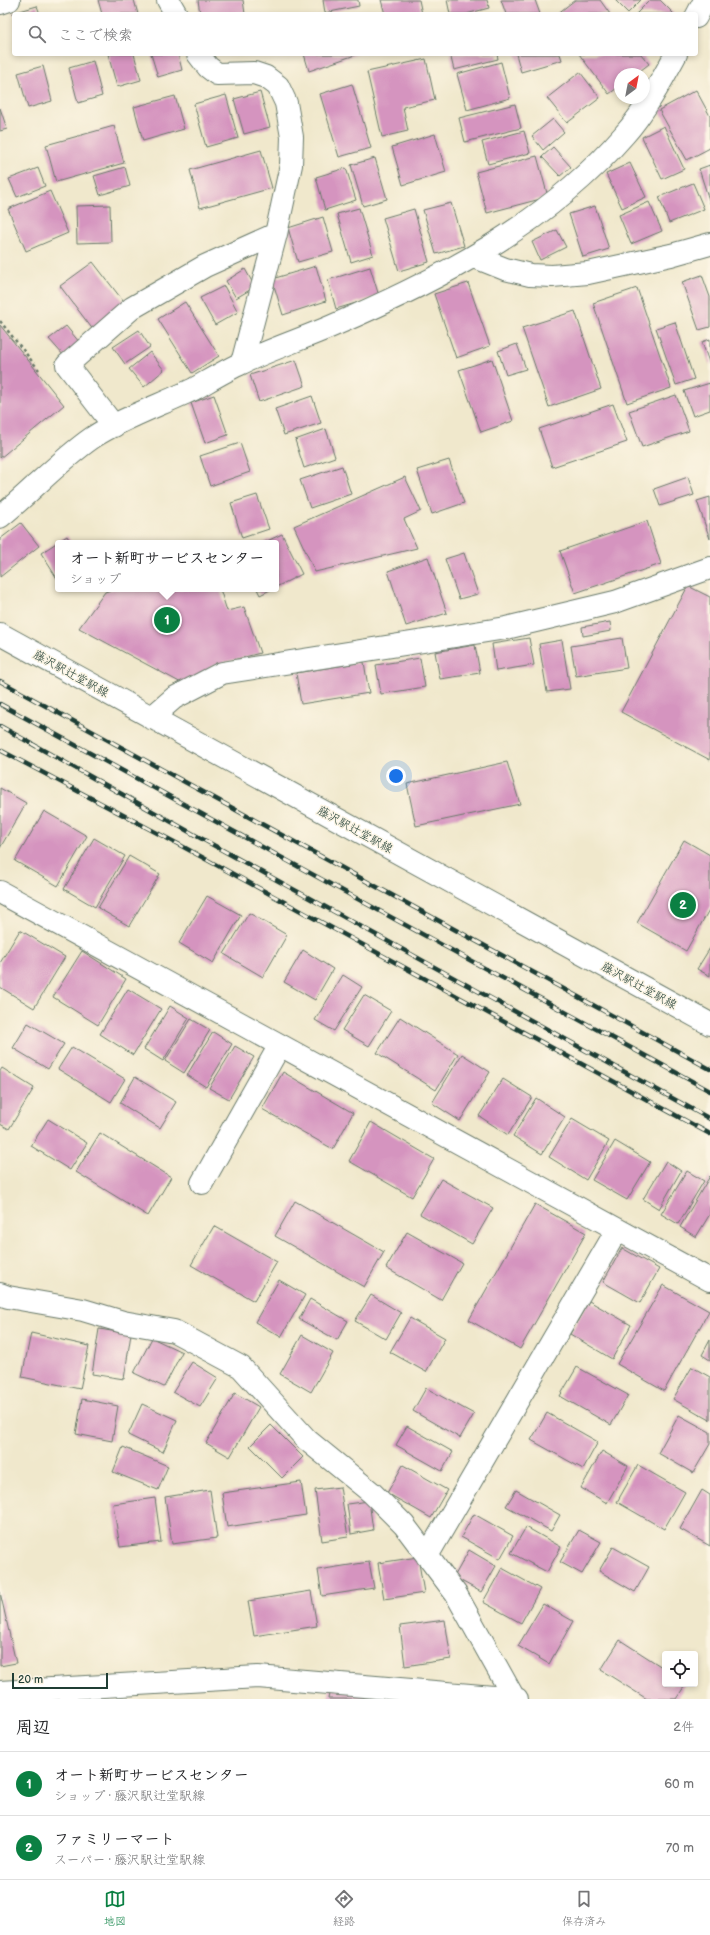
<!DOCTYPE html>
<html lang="ja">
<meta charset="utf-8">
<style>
:root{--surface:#fff;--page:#f6f6f6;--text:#202124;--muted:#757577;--line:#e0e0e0;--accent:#0b8043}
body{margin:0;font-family:"Balsamiq Sans","Klee One",sans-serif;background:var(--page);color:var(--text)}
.controls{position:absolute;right:12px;bottom:12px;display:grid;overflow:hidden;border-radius:4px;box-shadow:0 2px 6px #0003}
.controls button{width:36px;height:36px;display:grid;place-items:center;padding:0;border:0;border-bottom:1px solid var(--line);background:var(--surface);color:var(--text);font:20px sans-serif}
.compass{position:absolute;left:614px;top:68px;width:36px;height:36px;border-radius:50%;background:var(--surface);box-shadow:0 2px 6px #0003;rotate:32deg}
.scale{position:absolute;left:12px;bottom:10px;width:96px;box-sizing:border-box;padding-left:4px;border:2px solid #1f3d34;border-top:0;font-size:11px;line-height:14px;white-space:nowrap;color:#1f3d34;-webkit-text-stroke:3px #fcf5e5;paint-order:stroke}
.you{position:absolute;left:396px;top:776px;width:14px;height:14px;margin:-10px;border:3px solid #fff;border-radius:50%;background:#1a73e8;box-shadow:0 0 0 6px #1a73e833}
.badge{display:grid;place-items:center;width:26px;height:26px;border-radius:50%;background:var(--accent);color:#fff;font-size:13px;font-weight:700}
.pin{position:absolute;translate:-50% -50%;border:2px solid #fff;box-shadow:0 1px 4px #0006}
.popup{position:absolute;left:55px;top:540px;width:224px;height:52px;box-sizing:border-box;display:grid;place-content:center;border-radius:4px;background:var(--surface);filter:drop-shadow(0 1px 3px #0005);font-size:13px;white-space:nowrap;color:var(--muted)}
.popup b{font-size:15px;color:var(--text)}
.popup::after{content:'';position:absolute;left:50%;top:100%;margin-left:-8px;border:8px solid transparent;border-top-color:var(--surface)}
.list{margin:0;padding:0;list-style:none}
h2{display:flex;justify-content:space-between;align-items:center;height:52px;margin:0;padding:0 16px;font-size:17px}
h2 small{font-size:13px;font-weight:400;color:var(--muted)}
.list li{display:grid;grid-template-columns:26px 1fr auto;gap:12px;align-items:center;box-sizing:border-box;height:64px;padding:0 16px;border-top:1px solid var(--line)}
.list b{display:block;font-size:15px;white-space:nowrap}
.list p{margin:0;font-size:13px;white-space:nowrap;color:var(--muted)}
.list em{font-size:13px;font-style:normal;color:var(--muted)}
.icon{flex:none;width:22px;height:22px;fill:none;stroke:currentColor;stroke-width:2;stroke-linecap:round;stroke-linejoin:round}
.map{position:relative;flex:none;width:710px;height:1699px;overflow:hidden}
.search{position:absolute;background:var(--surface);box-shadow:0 2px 6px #0003;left:12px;right:12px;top:12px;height:44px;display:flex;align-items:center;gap:10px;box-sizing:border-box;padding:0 14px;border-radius:4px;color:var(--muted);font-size:15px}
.sheet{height:180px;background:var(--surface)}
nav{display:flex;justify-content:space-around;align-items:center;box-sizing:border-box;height:56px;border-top:1px solid var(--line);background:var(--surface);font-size:11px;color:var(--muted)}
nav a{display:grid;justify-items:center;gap:2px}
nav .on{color:var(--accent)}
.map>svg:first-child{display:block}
</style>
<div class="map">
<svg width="710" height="1699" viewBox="0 0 710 1699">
<rect width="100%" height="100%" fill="#fcf5e5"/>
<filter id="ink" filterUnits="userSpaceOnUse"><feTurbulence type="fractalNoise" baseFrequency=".025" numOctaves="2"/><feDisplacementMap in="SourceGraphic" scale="8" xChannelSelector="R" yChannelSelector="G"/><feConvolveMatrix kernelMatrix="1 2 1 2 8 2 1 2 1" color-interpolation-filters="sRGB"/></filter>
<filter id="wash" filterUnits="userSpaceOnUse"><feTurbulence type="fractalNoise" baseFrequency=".012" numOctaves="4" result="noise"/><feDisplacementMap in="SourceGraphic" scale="16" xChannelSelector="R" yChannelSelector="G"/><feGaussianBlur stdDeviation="0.9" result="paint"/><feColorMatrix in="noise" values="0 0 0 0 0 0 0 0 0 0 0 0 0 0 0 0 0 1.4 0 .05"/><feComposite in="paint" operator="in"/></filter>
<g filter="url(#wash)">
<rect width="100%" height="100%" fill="#f0e8cc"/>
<g id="blocks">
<path fill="#d594bf" d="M 98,0 L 134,0 L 138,14 L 102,14 Z
M 198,0 L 243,0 L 245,14 L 200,14 Z
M 323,0 L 358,0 L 359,6 L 325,13 Z
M 381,0 L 419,0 L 422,14 L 385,14 Z
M 447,0 L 487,0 L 489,8 L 466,14 L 450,14 Z
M 501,0 L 535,0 L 540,14 L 506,14 Z
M 575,0 L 600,0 L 610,14 L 557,14 Z
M 615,0 L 641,0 L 628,13 Z
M 650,0 L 660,0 L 674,14 L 636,14 Z
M 37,6 L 40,14 L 13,14 L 13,13 Z
M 108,54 L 134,54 L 141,80 L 117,87 Z
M 151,54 L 178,54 L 182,70 L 158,77 Z
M 304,54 L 358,54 L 309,71 Z
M 450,54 L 497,54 L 498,59 L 454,70 Z
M 516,54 L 560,54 L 562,60 L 521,72 Z
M 579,54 L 641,54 L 649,64 L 636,74 L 620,74 L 620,86 L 609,94 Z
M 426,59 L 435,100 L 403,107 L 408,131 L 382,137 L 367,72 Z
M 93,61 L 102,96 L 78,103 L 69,68 Z
M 501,62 L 510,98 L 467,110 L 457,74 Z
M 43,66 L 52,101 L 28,108 L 18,73 Z
M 580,72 L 600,98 L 567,123 L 547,98 Z
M 352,84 L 371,148 L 339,157 L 320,94 Z
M 696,90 L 710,116 L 710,148 L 687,160 L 659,110 Z
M 260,92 L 270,127 L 244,134 L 234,99 Z
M 226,95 L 238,138 L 206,147 L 194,104 Z
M 175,96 L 184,129 L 143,141 L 134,107 Z
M 515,104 L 521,128 L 465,142 L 459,118 Z
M 0,108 L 7,129 L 0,131 Z
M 553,119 L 564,132 L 543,150 L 532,136 Z
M 114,126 L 124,163 L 56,182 L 46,145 Z
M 664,126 L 684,169 L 662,179 L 642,137 Z
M 524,131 L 530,153 L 488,164 L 482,142 Z
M 435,134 L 446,172 L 403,185 L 392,147 Z
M 553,147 L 571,167 L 560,176 L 542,157 Z
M 261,150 L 272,188 L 200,208 L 190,170 Z
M 537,156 L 548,197 L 487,213 L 476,172 Z
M 375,158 L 387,199 L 363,206 L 351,165 Z
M 630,163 L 646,197 L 622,208 L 606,174 Z
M 710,165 L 710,203 L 699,169 Z
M 125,167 L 130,186 L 100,195 L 94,176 Z
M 38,168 L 45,186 L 17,197 L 9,179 Z
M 346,168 L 356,200 L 325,210 L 316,177 Z
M 693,183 L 704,209 L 669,223 L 659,197 Z
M 50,191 L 68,233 L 26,251 L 8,209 Z
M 649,202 L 662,231 L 631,244 L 619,215 Z
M 451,203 L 464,246 L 436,254 L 423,210 Z
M 110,205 L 111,242 L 77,243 L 76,206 Z
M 595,206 L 609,249 L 583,257 L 569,214 Z
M 359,208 L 373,255 L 351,262 L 337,214 Z
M 414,209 L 429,262 L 399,271 L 383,218 Z
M 323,217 L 333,252 L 298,262 L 288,228 Z
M 557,230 L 566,247 L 540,260 L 532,242 Z
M 93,262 L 127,306 L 94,331 L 60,286 Z
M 316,266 L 326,301 L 283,315 L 272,279 Z
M 370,267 L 379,296 L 336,309 L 328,280 Z
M 245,269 L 255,287 L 236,298 L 226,281 Z
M 702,275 L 710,297 L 710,327 L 699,330 L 682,282 Z
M 468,283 L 490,346 L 456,358 L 434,294 Z
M 224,286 L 238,312 L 215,325 L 200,298 Z
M 637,288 L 671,388 L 627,403 L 593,303 Z
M 185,302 L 219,356 L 192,373 L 158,319 Z
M 575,311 L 601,389 L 549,407 L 522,328 Z
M 675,322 L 694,379 L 676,385 L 656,328 Z
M 0,325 L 64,405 L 0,458 Z
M 66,326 L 80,343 L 64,356 L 49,339 Z
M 139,330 L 150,347 L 125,364 L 113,347 Z
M 710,339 L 710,365 L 702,342 Z
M 517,344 L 526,369 L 506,375 L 498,351 Z
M 150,352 L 164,370 L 144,387 L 129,369 Z
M 492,359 L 513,421 L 481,432 L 459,370 Z
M 296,360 L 305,386 L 259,402 L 250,375 Z
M 710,383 L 710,410 L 693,416 L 684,391 Z
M 214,395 L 228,435 L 205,443 L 191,403 Z
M 676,395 L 689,431 L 642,447 L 629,411 Z
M 312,396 L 321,423 L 284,435 L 275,409 Z
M 613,404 L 627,442 L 552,467 L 539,429 Z
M 326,429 L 335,457 L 304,468 L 295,440 Z
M 240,443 L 250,472 L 210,486 L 200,456 Z
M 449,460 L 464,503 L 432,514 L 417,470 Z
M 342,466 L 351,494 L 310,508 L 300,480 Z
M 405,477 L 421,511 L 404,519 L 417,548 L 315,572 L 294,526 Z
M 688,477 L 694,495 L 660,506 L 654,489 Z
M 257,495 L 269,529 L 242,538 L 231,503 Z
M 710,497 L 710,539 L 697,501 Z
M 647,521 L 661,564 L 575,593 L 560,551 Z
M 21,523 L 39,546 L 0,577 L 0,539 Z
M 282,534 L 302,574 L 276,587 L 276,543 L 263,543 Z
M 67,536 L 71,543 L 58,543 L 58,580 L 41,553 Z
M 464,553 L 478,594 L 459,599 L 445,559 Z
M 428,557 L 447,613 L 406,626 L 388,571 Z
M 688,586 L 710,597 L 710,760 L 621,712 Z
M 113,589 L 220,589 L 227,611 L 244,607 L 260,653 L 214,665 L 185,685 L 79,628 L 105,592 Z
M 257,589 L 272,589 L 260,595 Z
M 610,622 L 611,631 L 583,636 L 582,627 Z
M 529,638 L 534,665 L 496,671 L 492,644 Z
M 622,638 L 627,668 L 576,676 L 571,646 Z
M 562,640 L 570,689 L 547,692 L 539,644 Z
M 475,645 L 480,673 L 440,679 L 435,652 Z
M 420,658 L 425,687 L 381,694 L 376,665 Z
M 364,662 L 369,693 L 301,704 L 296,673 Z
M 507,762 L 520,804 L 416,826 L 407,784 Z
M 0,788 L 26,803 L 0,848 Z
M 44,811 L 87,836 L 58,886 L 15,861 Z
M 94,838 L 125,856 L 95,907 L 64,889 Z
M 684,840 L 710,855 L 710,908 L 686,951 L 637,923 Z
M 129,856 L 160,874 L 129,926 L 98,908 Z
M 207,896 L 241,915 L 213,963 L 179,943 Z
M 249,913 L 287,935 L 263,977 L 224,954 Z
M 20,930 L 65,957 L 34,1008 L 0,987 L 0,963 Z
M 710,948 L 710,976 L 697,969 Z
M 303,950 L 333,969 L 315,1000 L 284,982 Z
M 82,951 L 126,979 L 98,1025 L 53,997 Z
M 343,975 L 362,987 L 334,1031 L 315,1020 Z
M 128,989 L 161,1009 L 133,1055 L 100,1034 Z
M 364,995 L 391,1011 L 369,1046 L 342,1030 Z
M 170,1006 L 189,1018 L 163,1061 L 144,1049 Z
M 400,1017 L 458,1054 L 436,1090 L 377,1053 Z
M 191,1019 L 210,1030 L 184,1073 L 165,1061 Z
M 28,1023 L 64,1044 L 48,1069 L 13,1048 Z
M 213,1032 L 232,1044 L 206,1087 L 187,1075 Z
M 235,1046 L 254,1057 L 229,1099 L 209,1088 Z
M 72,1047 L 125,1079 L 111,1102 L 58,1069 Z
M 462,1054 L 490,1072 L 460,1121 L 432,1103 Z
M 2,1068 L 34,1088 L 9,1129 L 0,1124 L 0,1071 Z
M 283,1072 L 353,1113 L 333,1149 L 262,1109 Z
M 135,1077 L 176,1102 L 160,1128 L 120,1103 Z
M 503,1079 L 532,1097 L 508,1135 L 479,1116 Z
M 536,1098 L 565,1117 L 542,1154 L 513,1136 Z
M 48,1119 L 87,1143 L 70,1170 L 31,1146 Z
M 572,1119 L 609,1141 L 586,1180 L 549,1157 Z
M 371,1122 L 434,1159 L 412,1197 L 349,1161 Z
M 100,1133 L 171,1177 L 148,1216 L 76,1172 Z
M 615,1141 L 650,1162 L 627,1200 L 592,1180 Z
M 666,1161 L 681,1171 L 659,1209 L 643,1199 Z
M 687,1171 L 704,1181 L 678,1224 L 661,1214 Z
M 710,1176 L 710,1214 L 696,1237 L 680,1227 Z
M 441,1179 L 493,1208 L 472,1244 L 420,1214 Z
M 295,1201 L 384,1252 L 364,1287 L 275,1236 Z
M 535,1204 L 586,1233 L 520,1349 L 469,1320 Z
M 214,1226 L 277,1262 L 254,1301 L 191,1265 Z
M 407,1232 L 462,1263 L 441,1300 L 386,1268 Z
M 622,1248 L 659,1269 L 640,1303 L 603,1282 Z
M 279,1280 L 305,1295 L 281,1337 L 255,1322 Z
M 663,1285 L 709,1311 L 664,1391 L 617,1364 Z
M 371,1295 L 401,1313 L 386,1339 L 355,1321 Z
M 310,1299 L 348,1321 L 337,1340 L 299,1319 Z
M 589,1301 L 631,1325 L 612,1359 L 570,1334 Z
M 410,1318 L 445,1338 L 426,1372 L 390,1352 Z
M 99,1329 L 131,1334 L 124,1379 L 92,1374 Z
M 31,1333 L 89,1346 L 80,1389 L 22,1377 Z
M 302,1335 L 333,1353 L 311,1392 L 280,1374 Z
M 152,1338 L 182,1352 L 164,1387 L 134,1373 Z
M 710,1340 L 710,1360 L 702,1355 Z
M 192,1362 L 218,1378 L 200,1407 L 173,1392 Z
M 577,1367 L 628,1395 L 611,1425 L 560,1396 Z
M 692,1367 L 710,1377 L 710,1420 L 673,1399 Z
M 426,1388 L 474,1414 L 460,1438 L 413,1411 Z
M 235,1393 L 259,1407 L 230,1457 L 206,1443 Z
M 82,1399 L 118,1406 L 112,1441 L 76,1434 Z
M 142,1404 L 177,1420 L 163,1452 L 128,1435 Z
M 547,1413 L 598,1442 L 583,1469 L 531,1440 Z
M 679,1415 L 710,1432 L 710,1444 L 693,1473 L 658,1453 Z
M 271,1425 L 303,1457 L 282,1478 L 250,1446 Z
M 407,1426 L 453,1452 L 442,1471 L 396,1445 Z
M 123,1447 L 168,1466 L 158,1490 L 113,1472 Z
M 602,1451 L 628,1466 L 607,1503 L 581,1488 Z
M 403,1465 L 447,1490 L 431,1518 L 387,1493 Z
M 638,1465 L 685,1492 L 664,1529 L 617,1502 Z
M 301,1482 L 306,1515 L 227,1527 L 222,1493 Z
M 340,1487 L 348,1537 L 322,1541 L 315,1490 Z
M 210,1490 L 217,1538 L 172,1544 L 165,1497 Z
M 516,1490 L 560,1515 L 551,1531 L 506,1506 Z
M 702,1490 L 710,1495 L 710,1546 L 680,1529 Z
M 155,1498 L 161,1542 L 120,1547 L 113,1504 Z
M 369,1501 L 373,1530 L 351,1534 L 347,1504 Z
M 474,1514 L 513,1536 L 500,1559 L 461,1537 Z
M 526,1527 L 561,1547 L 547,1572 L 511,1553 Z
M 579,1530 L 601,1542 L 582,1574 L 560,1562 Z
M 613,1547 L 649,1567 L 635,1592 L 599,1571 Z
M 469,1550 L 496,1566 L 481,1592 L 454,1577 Z
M 418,1557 L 424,1593 L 384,1599 L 378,1563 Z
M 369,1562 L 374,1588 L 322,1596 L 318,1570 Z
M 502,1568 L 540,1589 L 521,1623 L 483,1602 Z
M 311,1591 L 317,1626 L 254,1636 L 248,1601 Z
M 0,1592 L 16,1663 L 0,1666 Z
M 543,1604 L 573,1621 L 549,1664 L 518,1646 Z
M 445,1620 L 451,1659 L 405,1666 L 400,1626 Z
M 620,1640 L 665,1669 L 665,1684 L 686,1684 L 676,1699 L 647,1699 L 601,1670 Z
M 330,1688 L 395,1699 L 328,1699 Z"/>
</g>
</g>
<g filter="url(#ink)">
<use href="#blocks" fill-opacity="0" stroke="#687969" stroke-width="1"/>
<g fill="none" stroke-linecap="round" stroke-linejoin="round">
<defs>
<path id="minor" d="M 168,0 L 176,14
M 0,3 L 9,0
M 696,17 L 705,0
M 198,54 L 208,67 L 217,74 L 254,73 L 266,77 L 278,86 L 286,103 L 292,137 L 291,165 L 276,234 L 242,363
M 475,257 L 505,269 L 530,275 L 552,276 L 588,273 L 671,255 L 710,244
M 114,426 L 67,365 L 132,308 L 205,266 L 276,234
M 0,517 C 31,492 59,461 92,438 C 120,419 163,404 194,389 C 210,380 226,370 242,363 C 271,349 302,339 332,326 C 439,280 546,225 624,135 C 644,113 662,80 676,54
M 0,634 L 710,1024
M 151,718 L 174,698 L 222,673 L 506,628 L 615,602 L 710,568
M 0,892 L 710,1280
M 202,1183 L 280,1045
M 0,1294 L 8,1297 L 83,1310 L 123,1322 L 174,1331 L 241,1367 L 307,1440 L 372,1493 L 404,1525 L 456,1594 L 514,1698
M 427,1556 L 617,1230
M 0,1692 L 258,1677 L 517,1699"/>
</defs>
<use href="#minor" stroke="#687969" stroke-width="24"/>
<path stroke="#687969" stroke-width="2.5" stroke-dasharray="3 3" stroke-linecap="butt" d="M 0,321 L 39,370"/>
<use href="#minor" stroke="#fff" stroke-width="22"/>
<defs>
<path id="rail" d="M 0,681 L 710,1069
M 0,704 L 710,1091
M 0,726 L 195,835 L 710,1119
M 0,750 L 178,844 L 710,1134"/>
</defs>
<use href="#rail" stroke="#1f3d34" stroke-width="4.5"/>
<use href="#rail" stroke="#fcf5e5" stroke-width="3" stroke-dasharray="9" stroke-linecap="butt"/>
</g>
</g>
<g text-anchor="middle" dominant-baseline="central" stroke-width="3" stroke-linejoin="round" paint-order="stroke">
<g font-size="12" fill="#1f3d34" stroke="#fcf5e5">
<text transform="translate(71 674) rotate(29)">藤沢駅辻堂駅線</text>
<text transform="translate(355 830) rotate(29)">藤沢駅辻堂駅線</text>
<text transform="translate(639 986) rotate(29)">藤沢駅辻堂駅線</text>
</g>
</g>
</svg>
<div class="controls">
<button><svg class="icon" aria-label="locate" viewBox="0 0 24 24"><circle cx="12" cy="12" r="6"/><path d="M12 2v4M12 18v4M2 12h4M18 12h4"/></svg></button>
</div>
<svg class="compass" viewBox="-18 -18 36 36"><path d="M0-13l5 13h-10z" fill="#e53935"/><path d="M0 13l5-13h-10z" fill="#757577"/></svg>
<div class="scale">20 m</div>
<div class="you"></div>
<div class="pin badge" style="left:167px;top:620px">1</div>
<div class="popup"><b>オート新町サービスセンター</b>ショップ</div>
<div class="pin badge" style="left:683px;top:905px">2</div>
<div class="search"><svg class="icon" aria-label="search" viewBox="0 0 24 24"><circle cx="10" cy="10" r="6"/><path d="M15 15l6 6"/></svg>ここで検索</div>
</div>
<section class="sheet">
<h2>周辺<small>2件</small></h2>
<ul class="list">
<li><span class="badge">1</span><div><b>オート新町サービスセンター</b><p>ショップ · 藤沢駅辻堂駅線</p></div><em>60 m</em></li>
<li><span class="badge">2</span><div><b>ファミリーマート</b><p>スーパー · 藤沢駅辻堂駅線</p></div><em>70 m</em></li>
</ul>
</section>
<nav>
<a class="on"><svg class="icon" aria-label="map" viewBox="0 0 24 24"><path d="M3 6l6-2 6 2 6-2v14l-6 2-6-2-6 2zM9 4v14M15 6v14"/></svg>地図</a>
<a><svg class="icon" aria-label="directions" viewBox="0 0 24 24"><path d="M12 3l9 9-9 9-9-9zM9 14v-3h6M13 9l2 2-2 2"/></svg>経路</a>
<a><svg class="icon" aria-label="saved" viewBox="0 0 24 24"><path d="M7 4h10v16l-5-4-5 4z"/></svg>保存済み</a>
</nav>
